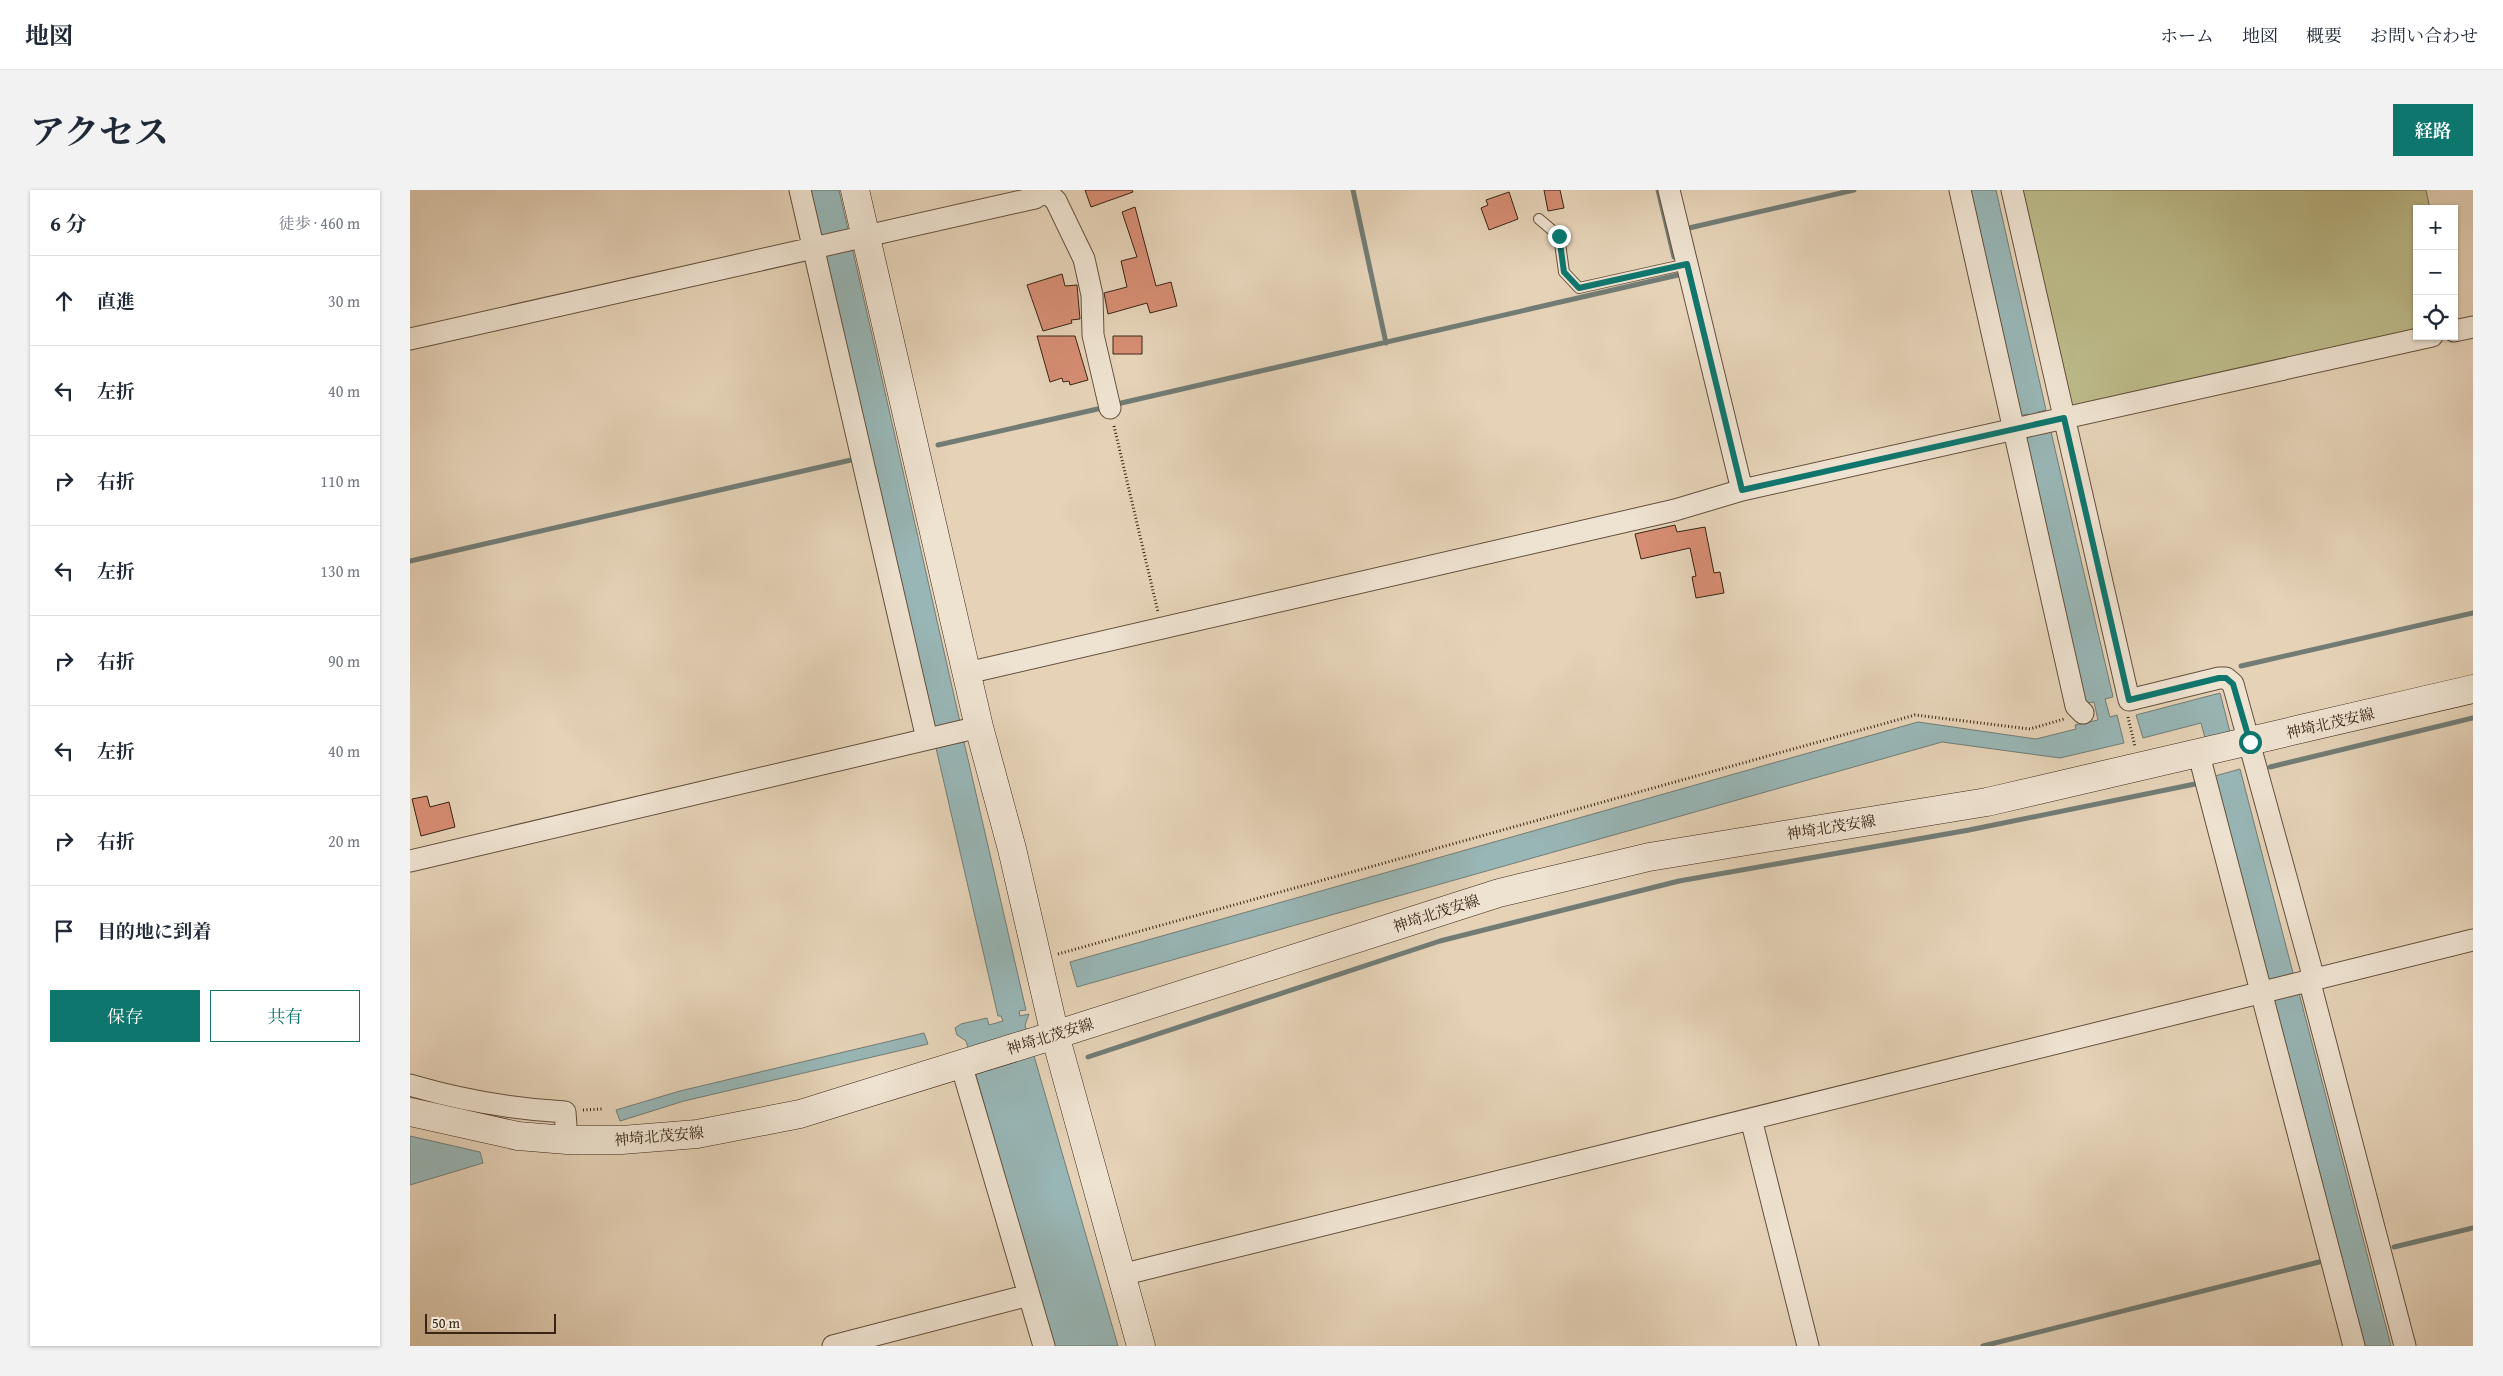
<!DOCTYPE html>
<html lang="ja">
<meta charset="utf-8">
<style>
:root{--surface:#fff;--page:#f2f2f3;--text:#1f2937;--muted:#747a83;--line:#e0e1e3;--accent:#0f766e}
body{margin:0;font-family:"Gentium Book Plus","Noto Serif JP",serif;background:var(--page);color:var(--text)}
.controls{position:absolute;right:15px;top:15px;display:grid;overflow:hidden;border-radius:0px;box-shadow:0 1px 4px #0004}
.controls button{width:45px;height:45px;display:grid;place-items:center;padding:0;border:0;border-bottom:1px solid var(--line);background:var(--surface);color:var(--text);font:25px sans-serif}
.scale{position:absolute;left:15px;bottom:12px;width:131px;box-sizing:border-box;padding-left:5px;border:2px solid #3a2414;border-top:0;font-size:14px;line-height:18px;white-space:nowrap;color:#3a2414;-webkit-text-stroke:4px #eee2d0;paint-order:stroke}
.stop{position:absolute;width:15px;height:15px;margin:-11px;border:4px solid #0f766e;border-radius:50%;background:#fff}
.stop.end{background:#0f766e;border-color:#fff;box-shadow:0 1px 5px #0008}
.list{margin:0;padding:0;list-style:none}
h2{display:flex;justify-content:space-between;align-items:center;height:65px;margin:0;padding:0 20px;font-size:21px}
h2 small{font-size:16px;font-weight:400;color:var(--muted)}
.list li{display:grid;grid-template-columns:32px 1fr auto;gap:15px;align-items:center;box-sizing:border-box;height:90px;padding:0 20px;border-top:1px solid var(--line)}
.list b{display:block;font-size:19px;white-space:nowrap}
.list em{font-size:16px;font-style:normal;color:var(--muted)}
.actions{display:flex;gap:10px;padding:15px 20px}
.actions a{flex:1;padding:11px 0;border:1px solid var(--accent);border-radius:0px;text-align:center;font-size:18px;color:var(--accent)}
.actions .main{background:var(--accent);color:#fff}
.icon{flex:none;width:28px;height:28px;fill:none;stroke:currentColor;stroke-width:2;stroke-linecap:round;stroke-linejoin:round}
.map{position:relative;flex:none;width:2063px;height:1156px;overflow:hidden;border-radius:0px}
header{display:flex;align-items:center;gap:30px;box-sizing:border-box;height:70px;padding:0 25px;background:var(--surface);border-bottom:1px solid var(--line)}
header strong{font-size:24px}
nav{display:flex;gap:28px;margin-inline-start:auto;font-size:18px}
.intro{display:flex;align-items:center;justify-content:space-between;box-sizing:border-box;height:120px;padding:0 30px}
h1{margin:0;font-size:35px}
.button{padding:12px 22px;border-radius:0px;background:var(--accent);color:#fff;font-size:18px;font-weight:700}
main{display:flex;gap:30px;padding:0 30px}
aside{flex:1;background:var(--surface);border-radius:0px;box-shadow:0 1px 4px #0004}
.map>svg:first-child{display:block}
</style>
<header>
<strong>地図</strong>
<nav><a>ホーム</a><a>地図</a><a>概要</a><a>お問い合わせ</a></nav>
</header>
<div class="intro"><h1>アクセス</h1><a class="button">経路</a></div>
<main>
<aside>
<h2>6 分<small>徒歩 · 460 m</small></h2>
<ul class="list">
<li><svg class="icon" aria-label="ahead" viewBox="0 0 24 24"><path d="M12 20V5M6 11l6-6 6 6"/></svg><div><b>直進</b></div><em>30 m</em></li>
<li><svg class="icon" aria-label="left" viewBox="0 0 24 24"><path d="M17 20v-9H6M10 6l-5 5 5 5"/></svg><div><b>左折</b></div><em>40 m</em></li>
<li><svg class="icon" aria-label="right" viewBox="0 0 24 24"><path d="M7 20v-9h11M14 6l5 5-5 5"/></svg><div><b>右折</b></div><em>110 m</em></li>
<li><svg class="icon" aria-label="left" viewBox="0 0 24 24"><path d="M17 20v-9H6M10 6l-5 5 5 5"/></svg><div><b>左折</b></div><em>130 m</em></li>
<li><svg class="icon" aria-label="right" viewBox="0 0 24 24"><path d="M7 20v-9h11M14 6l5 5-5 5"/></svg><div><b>右折</b></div><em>90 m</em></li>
<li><svg class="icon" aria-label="left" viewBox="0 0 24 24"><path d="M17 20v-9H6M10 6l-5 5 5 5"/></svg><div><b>左折</b></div><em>40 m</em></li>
<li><svg class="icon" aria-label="right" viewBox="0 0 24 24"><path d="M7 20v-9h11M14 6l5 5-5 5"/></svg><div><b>右折</b></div><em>20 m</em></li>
<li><svg class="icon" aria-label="arrive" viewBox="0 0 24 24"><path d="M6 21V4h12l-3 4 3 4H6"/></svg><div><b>目的地に到着</b></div></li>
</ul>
<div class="actions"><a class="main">保存</a><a>共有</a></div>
</aside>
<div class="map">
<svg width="2063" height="1156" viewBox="0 0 2063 1156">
<rect width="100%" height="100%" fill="#e5d2b7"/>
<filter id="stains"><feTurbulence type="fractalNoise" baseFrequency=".004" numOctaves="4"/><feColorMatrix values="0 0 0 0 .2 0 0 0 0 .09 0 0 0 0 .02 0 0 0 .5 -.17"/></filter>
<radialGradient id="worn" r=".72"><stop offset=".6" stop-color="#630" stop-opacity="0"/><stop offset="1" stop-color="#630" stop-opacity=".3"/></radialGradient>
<path fill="#bcba89" stroke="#7b6f4e" d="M 1612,0 L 2016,0 L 2020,19 L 2007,19 L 2007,140 L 1662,217 Z"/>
<path fill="#98b6b6" stroke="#727c75" d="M 399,0 L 429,0 L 550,532 L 544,554 L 554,552 L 616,820 L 609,821 L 610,826 L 619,824 L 615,835 L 708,1156 L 644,1156 L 556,851 L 547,845 L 545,838 L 551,834 L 577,828 L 579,835 L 593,831 L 591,826 L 588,826 L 526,558 L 536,556 L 521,538 Z
M 1558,0 L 1586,0 L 1636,220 L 1628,222 L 1633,244 L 1641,242 L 1703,507 L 1695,509 L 1700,527 L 1707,525 L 1714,553 L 1650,568 L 1532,552 L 667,797 L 660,772 L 1508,532 L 1626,549 L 1666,539 L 1665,535 L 1688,530 L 1684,512 L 1676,513 L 1614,249 L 1623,246 L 1618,224 L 1609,226 Z
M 1810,503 L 1820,542 L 1795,548 L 1791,533 L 1733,548 L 1726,525 Z
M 1830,579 L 1883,783 L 1858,790 L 1805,586 Z
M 1889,803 L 1981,1156 L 1955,1156 L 1864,810 Z
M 514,843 L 518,854 L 274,911 L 210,931 L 206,920 L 270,901 Z
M 0,946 L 70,962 L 73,973 L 0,995 Z"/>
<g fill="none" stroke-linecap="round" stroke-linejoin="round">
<path stroke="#727c75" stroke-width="5" d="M 943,0 L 976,153
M 1248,0 L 1264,67
M 1279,38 L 1444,0
M 707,214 L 1268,85
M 528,255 L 692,218
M 0,371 L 441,270
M 1831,476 L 2063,423
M 1860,577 L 2063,528
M 678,867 L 1030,751 L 1269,691 L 1559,640 L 1785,594
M 1984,1057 L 2063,1038
M 1573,1156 L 1909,1072"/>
</g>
<path fill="#d68d73" stroke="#3a2414" d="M 675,0 L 722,0 L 723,2 L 681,17 Z
M 1134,0 L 1150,0 L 1154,18 L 1138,21 Z
M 1099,2 L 1108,29 L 1079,40 L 1071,18 L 1078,15 L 1076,10 Z
M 725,17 L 746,96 L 761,92 L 767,116 L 740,123 L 737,113 L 698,124 L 694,103 L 717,97 L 711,71 L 727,67 L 712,22 Z
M 652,84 L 655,96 L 667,95 L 670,129 L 661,130 L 662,133 L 633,141 L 617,95 Z
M 627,146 L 665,146 L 678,190 L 660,195 L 659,191 L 653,192 L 652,188 L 640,192 Z
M 703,146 L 732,146 L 732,164 L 703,164 Z
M 1265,335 L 1267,342 L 1295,337 L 1304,383 L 1310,382 L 1314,403 L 1286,408 L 1282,387 L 1286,386 L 1280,358 L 1231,369 L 1225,344 Z
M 17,606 L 20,617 L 39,612 L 45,637 L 11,646 L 2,609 Z"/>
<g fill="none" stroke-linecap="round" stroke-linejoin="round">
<defs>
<path id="lane" d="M 1129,29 L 1149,46 L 1154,82 L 1169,98 L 1277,74"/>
<path id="street" d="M 390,0 L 517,549
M 1259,0 L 1332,300
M 1550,0 L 1666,516 L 1673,523
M 1602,0 L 1719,510 L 1809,488 L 1816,488 L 1823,494 L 1904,789 L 1901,797 L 1995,1156
M 636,1 L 646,11 L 674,69 L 682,105 L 683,145 L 700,218
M 2044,141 L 2063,137
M 0,149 L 625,8 L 636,0
M 557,483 L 1265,320 L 1332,300 L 2022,146
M 1789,565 L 1944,1156
M 0,671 L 569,537
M 551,874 L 634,1156
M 0,895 C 51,910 102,919 155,922 L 157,950
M 1341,929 L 1398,1156
M 711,1085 L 2063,750
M 423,1156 L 619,1105"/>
<path id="secondary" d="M 445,0 L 569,537 L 602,659 L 645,845 L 731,1156
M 0,922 L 108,946 L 157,950 L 212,950 L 287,944 L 390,924 L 645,845 L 1089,703 L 1239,667 L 1577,612 L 2063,499"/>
</defs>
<use href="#lane" stroke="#65503d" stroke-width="12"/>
<use href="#street" stroke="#65503d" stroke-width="23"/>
<use href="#secondary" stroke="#3a2414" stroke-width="29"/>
<path stroke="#3a2414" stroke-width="3" stroke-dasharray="1 2.5" stroke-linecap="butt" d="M 704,236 L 748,422
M 1718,527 L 1725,557
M 648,764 L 1505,525 L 1620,539 L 1654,529
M 173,920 L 192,919"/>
<use href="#lane" stroke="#eee2d0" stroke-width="10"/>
<use href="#street" stroke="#eee2d0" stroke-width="21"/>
<use href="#secondary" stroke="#eee2d0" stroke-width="28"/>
</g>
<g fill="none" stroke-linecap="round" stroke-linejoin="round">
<path stroke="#0f766e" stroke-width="6" d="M 1149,46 L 1154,82 L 1169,98 L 1277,74 L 1332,300 L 1654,228 L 1719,510 L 1809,488 L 1816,488 L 1823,494 L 1840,552"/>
</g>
<g text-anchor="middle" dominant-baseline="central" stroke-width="5" stroke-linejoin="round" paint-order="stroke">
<g font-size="15" fill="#3a2414" stroke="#eee2d0">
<text transform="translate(1920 533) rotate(-13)">神埼北茂安線</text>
<text transform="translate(1421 637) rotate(-9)">神埼北茂安線</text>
<text transform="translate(1026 723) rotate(-18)">神埼北茂安線</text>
<text transform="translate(640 846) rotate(-17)">神埼北茂安線</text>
<text transform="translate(249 946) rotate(-5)">神埼北茂安線</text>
</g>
</g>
<rect width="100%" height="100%" filter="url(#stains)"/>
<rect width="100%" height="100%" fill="url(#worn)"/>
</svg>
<div class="controls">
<button>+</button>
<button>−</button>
<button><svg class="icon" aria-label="locate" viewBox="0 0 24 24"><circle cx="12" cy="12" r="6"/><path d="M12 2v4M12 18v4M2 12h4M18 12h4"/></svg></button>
</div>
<div class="scale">50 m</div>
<div class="stop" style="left:1840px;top:552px"></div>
<div class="stop end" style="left:1149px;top:46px"></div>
</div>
</main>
